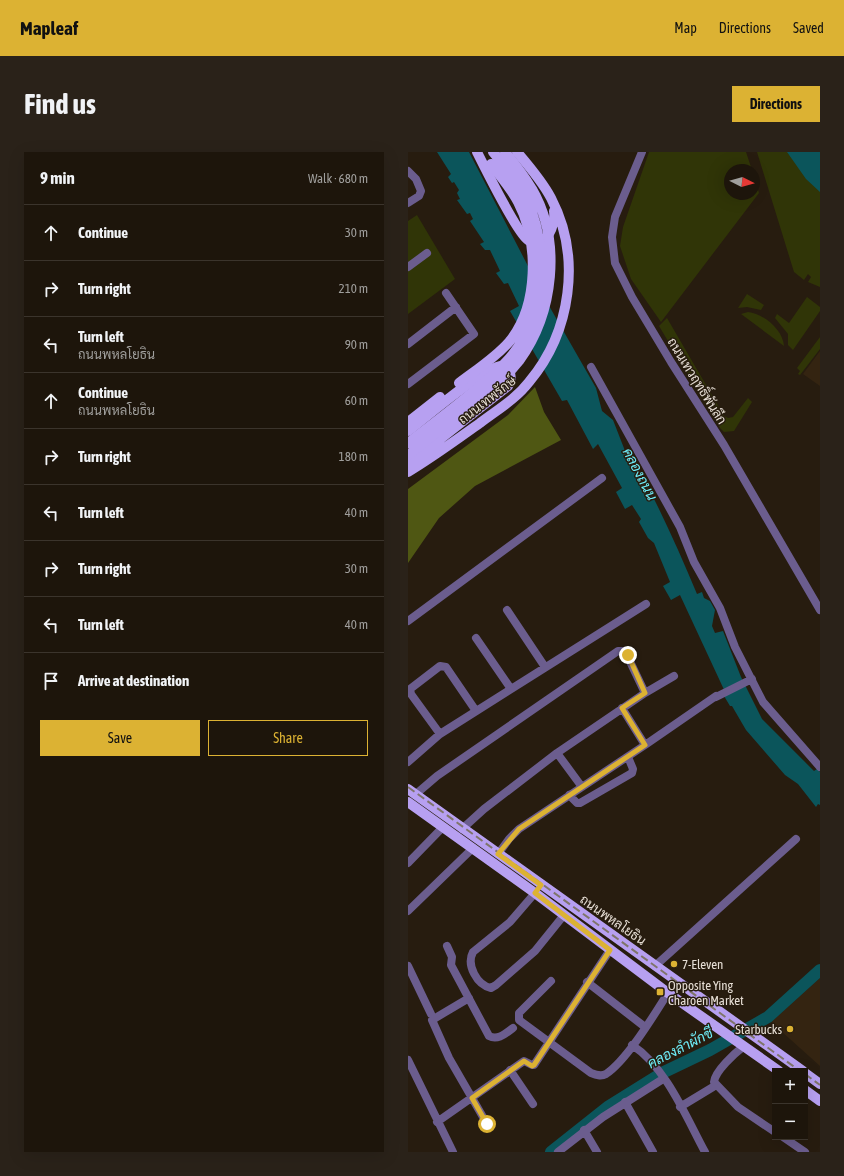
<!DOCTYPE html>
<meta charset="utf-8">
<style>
:root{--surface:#1d150b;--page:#2a2219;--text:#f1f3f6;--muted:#a09f9d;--line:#3b342c;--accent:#dcb233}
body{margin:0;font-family:"Asap Condensed",Sarabun,sans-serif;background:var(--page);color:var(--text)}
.controls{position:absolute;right:12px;bottom:12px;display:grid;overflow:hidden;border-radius:0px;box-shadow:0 4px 16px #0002}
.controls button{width:36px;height:36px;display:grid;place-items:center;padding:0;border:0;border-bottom:1px solid var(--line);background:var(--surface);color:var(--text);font:20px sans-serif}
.compass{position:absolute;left:316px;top:12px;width:36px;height:36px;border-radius:50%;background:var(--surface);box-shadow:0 4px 16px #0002;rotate:96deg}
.stop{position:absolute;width:12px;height:12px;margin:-9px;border:3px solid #dcb233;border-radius:50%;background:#fff}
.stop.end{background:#dcb233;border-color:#fff;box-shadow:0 1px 4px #0008}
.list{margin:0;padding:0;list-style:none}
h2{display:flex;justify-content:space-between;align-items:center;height:52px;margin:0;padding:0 16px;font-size:17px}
h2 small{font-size:13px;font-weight:400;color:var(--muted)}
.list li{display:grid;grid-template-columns:26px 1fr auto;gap:12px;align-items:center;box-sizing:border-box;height:56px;padding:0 16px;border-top:1px solid var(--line)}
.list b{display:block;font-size:15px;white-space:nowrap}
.list p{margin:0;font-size:13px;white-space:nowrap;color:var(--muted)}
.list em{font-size:13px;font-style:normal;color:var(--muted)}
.actions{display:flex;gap:8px;padding:12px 16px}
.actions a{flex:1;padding:9px 0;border:1px solid var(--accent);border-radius:0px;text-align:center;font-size:14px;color:var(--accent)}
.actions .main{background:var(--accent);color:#111}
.icon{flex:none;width:22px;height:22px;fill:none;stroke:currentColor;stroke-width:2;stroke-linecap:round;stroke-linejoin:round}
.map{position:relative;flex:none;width:412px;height:1000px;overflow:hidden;border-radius:0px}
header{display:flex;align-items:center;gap:24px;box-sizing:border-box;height:56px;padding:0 20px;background:var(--accent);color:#111}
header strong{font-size:19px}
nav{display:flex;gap:22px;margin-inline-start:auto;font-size:14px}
.intro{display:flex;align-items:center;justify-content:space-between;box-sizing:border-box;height:96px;padding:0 24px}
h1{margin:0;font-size:28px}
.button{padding:10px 18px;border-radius:0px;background:var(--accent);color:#111;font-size:14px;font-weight:700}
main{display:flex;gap:24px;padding:0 24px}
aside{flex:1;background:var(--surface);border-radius:0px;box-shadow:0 4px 16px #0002}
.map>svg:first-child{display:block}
</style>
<header>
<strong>Mapleaf</strong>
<nav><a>Map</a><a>Directions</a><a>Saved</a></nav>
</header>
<div class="intro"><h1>Find us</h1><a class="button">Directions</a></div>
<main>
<aside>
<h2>9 min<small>Walk · 680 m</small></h2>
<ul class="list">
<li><svg class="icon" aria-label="ahead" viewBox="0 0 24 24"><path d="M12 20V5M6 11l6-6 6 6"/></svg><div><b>Continue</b></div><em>30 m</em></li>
<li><svg class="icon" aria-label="right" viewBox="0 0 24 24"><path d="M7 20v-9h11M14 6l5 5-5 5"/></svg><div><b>Turn right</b></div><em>210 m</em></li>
<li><svg class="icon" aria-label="left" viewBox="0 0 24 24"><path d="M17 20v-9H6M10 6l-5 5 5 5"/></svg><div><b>Turn left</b><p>ถนนพหลโยธิน</p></div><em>90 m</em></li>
<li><svg class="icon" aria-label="ahead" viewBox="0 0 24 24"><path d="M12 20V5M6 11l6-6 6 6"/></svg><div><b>Continue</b><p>ถนนพหลโยธิน</p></div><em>60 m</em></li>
<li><svg class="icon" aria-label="right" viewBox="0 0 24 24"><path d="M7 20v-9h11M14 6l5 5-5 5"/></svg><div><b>Turn right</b></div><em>180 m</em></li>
<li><svg class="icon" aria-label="left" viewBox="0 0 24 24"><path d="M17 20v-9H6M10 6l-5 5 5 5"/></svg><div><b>Turn left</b></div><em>40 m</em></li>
<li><svg class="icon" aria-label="right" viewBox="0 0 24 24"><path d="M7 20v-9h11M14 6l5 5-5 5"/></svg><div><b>Turn right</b></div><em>30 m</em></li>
<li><svg class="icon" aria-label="left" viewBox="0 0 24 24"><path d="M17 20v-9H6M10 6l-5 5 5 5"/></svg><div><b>Turn left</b></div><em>40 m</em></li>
<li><svg class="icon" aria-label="arrive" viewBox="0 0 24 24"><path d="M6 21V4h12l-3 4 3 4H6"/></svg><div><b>Arrive at destination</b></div></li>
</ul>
<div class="actions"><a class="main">Save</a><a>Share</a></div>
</aside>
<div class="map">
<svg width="412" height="1000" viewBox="0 0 412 1000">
<rect width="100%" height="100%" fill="#271c0f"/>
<path fill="#342411" d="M 412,199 L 412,234 L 395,222 Z
M 412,826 L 412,914 L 363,870 Z"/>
<path fill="#303507" d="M 241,0 L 338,0 L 344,18 L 322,18 L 322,42 L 346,42 L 346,25 L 351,41 L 253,170 L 223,127 L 212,94 L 215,75 Z
M 349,0 L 412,0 L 412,135 L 400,130 L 403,125 L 400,122 L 396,128 L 386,120 Z
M 9,63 L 47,127 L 0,162 L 0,69 Z
M 339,142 L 356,153 L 353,158 L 339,155 L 330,156 Z
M 399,145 L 412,155 L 412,159 L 385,198 L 380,193 L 380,182 L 367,166 L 369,162 L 381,171 Z
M 340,160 C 356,162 375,178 376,194 L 333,162 Z
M 259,166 L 316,264 L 320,266 L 325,265 L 340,246 L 344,250 L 326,279 L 316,280 L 312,276 L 251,174 Z
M 412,185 L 412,197 L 392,223 L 390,222 L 392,219 L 389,216 Z"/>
<path fill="#4f5713" d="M 127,235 L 136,260 L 153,288 L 67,334 L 31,366 L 0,411 L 0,337 L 100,263 Z"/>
<path fill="#0b555b" d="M 29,0 L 61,0 L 136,145 L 188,236 L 194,259 L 205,268 L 219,304 L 223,303 C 248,348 269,394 289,442 L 294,440 L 296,446 L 302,449 L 307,458 L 304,474 L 307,481 L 315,479 L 333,525 L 354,567 L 406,619 L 409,617 L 412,620 L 412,653 L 410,652 L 408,655 L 390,632 L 377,623 L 338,578 L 324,554 L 322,554 L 316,544 L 318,542 L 272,443 L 263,448 L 255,434 L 262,430 L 246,391 L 240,386 L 231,370 L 233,367 L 224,353 L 217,357 L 208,340 L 214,336 L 190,292 L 185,297 L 159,248 L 154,249 L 102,159 L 111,154 L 100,131 L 96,132 L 88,121 L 92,119 L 82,98 L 77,98 L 72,92 L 76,90 L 62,69 L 65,67 L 62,61 L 59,62 L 49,48 L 52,47 L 49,41 L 51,38 L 46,30 L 44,31 L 40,25 L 43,22 Z
M 379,0 L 412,0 L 412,40 L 398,27 Z"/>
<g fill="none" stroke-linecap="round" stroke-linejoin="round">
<path stroke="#0b555b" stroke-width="12" d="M 143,1000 L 201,954 L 254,921 L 302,898 L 360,865 L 412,818"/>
<path stroke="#6b5d8e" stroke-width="8" d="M 234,0 L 207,65 L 204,85 L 207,111 L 224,145 L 263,210 L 316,293 L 412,458
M 0,19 L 8,27 L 13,39 L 11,44 L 0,51
M 0,115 L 19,101
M 0,192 L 48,155
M 183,215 L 272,375 L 286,410 L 312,456 L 327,495 L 355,550 L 412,615
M 0,232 L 66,182 L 38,141
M 99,458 L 137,515
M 0,469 L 194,326
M 68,486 L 103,537
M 237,541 L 266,524
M 308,545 L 344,527
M 32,582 L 3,542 L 2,537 L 32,514 L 38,515 L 68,559
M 237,593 L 308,544
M 149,601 L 174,635
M 0,610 L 32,582 L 238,452
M 8,642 L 29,624 L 210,499 L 217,499 L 237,541 L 149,601 L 76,657 L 54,677
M 161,643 L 169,651 L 172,651 L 224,621 L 225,617 L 220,605
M 90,702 L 101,687 L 111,677 L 237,593 L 214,556
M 0,711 L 35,675
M 127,741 L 102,770 L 65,800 C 58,813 69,833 83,836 L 88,833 L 127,799 L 156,763
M 0,759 L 65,696
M 39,794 L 44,805 L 43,813 L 81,884 C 90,889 98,881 105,876
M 0,814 L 23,862
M 247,814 L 388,687
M 143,829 L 111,861 L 111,868 L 183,921 C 188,923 193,925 198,922 C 219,908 246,863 260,841
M 179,830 L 237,875
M 61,846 L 24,868 L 41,906 L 79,972
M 224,893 C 258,915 278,965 297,1000
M 336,894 C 327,901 307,919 306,930 L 330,955 L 367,980
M 0,908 L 45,1000
M 102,918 L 125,952
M 217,950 L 245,1000
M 272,955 L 305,935
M 29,970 L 116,909 L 124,913 L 126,913 L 202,798
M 176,978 L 189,1000
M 375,985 L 397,1000
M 150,1000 L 195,965 L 255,927"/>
<path stroke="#b7a0f1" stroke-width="10" d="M 69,0 C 77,16 109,81 120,88 C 138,100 148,72 146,59
M 0,270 L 32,245
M 0,279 C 16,267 78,213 94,214 L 102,220 L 103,228 L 100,234 L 0,312
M 0,320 C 25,305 48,288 72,271 C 89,258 108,247 121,230 C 163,180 174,105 143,46 C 134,29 121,14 109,0
M 0,637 L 395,919
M 0,650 L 127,741 L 260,841 L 371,919
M 397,921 L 412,932
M 397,938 L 412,949"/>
<path stroke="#7f756a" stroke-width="2" stroke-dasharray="8 4" stroke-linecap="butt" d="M 0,635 L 392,919
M 397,922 L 412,933"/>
<path stroke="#b7a0f1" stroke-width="10" d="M 51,231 C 68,218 87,206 101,190 C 131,154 131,90 110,50 C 103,36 92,24 83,12
M 0,291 C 32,266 67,241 96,212 C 139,169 143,93 116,42 C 108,27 96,13 85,0
M 0,303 C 21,287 41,270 62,254 C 79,240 97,227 111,209 C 146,161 154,89 124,37 C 116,24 107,12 97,0"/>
</g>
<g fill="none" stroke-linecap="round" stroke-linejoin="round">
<path stroke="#dcb233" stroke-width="5" d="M 79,972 L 64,946 L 116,909 L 124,914 L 126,913 L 202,798 L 127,741 L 133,733 L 90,702 L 111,677 L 237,593 L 214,556 L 237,541 L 220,503"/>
</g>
<g fill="#dcb233" stroke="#271c0f" stroke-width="1.5">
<circle cx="266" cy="812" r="4"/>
<rect x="248" y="836" width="8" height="8" rx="2"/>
<circle cx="382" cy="877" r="4"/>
</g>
<g text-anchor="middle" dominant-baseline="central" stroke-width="3" stroke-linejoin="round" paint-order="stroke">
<g font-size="13" fill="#e6ded5" stroke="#271c0f">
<text transform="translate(289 229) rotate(58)">ถนนเทวฤทธิ์พันลึก</text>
<text transform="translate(79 248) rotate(-38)">ถนนเทพรักษ์</text>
<text transform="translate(205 768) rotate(35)">ถนนพหลโยธิน</text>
</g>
<g font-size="13" fill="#e6ded5" stroke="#271c0f" text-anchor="start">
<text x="274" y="812">7-Eleven</text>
<text x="260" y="833">Opposite Ying<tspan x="260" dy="15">Charoen Market</tspan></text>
<text x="374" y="877" text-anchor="end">Starbucks</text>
</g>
<g font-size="14" font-style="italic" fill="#6eedf8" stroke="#271c0f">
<text transform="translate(232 322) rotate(62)">คลองถนน</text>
<text transform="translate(272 896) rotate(-27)">คลองลำผักชี</text>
</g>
</g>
</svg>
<div class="controls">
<button>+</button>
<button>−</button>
</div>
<svg class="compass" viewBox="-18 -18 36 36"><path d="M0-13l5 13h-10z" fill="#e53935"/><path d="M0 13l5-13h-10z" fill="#a09f9d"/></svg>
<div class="stop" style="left:79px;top:972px"></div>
<div class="stop end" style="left:220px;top:503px"></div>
</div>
</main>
